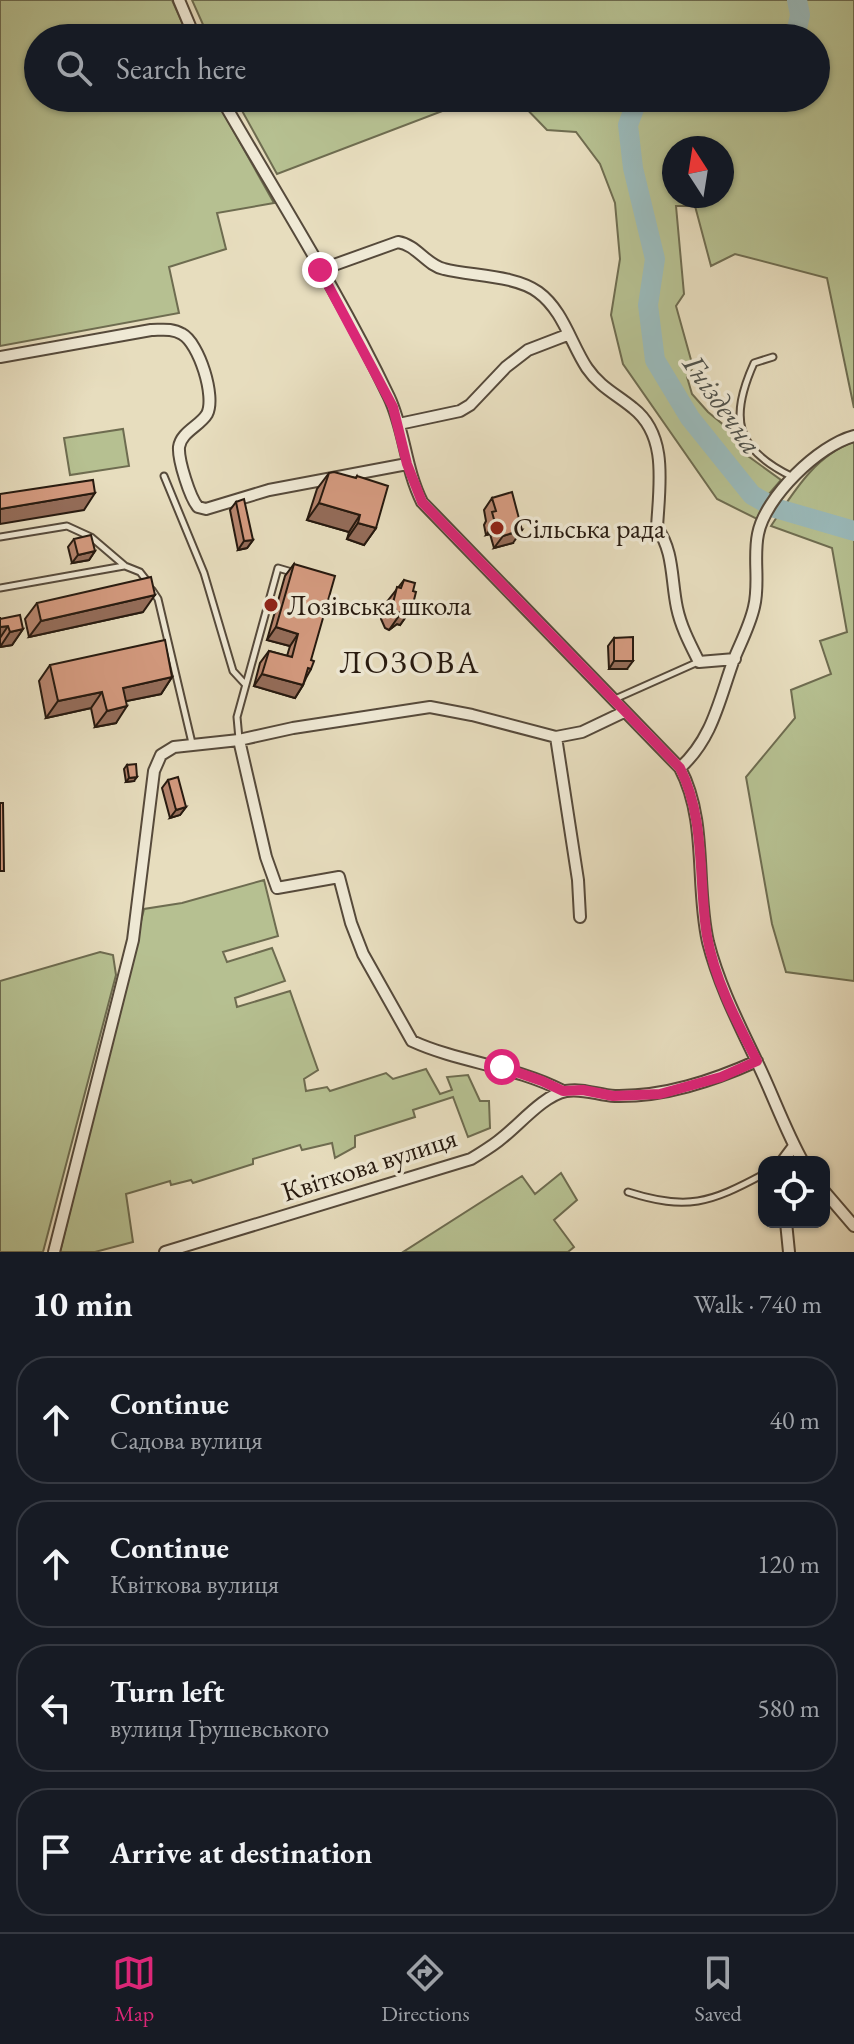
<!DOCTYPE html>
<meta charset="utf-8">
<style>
:root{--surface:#171b24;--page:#242831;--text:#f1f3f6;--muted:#9ea1a6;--line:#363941;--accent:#db2777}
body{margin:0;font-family:"EB Garamond",serif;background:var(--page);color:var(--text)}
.controls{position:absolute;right:24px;bottom:24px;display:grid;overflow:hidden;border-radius:16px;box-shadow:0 2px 6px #0004}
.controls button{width:72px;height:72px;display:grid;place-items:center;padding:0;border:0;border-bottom:2px solid var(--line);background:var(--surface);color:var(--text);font:40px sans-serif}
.compass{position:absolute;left:662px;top:136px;width:72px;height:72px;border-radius:50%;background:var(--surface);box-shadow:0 2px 6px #0004;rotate:348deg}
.stop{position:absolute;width:24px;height:24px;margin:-18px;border:6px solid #db2777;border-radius:50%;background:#fff}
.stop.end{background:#db2777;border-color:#fff;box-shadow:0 2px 8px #0008}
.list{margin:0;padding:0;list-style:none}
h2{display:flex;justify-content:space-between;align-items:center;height:104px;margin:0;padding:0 32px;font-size:34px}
h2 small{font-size:26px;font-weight:400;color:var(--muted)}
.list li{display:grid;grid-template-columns:52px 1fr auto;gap:24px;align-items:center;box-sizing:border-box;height:128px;margin:0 16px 16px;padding:0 16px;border:2px solid var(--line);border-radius:32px}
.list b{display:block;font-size:30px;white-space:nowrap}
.list p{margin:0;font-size:26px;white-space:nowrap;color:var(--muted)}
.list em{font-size:26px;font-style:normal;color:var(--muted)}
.icon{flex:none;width:44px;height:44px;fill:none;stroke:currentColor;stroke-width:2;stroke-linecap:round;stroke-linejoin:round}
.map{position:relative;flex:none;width:854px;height:1252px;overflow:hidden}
.search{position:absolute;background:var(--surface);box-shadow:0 2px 6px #0004;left:24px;right:24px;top:24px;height:88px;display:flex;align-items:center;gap:20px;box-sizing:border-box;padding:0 28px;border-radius:44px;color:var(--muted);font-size:30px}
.sheet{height:680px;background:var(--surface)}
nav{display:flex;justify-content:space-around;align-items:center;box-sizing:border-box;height:112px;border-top:2px solid var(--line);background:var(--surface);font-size:22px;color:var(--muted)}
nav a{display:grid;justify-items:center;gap:4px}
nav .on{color:var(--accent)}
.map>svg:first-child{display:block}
</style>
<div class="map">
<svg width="854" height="1252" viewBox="0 0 854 1252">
<rect width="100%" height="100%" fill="#e7ddbe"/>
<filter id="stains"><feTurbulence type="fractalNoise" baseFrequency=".0025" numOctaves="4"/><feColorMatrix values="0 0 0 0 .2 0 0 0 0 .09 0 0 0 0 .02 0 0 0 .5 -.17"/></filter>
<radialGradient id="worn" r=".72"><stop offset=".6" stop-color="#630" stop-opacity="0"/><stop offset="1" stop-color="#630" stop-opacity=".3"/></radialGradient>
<path fill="#b6c091" stroke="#6e6c50" stroke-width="2" fill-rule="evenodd" d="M 0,0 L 172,0 L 189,38 L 38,38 L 38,98 L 215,98 L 274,203 L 217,213 L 226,249 L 169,267 L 179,313 L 0,346 Z
M 192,0 L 854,0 L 854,408 L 827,278 L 735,254 L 711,266 L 695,206 L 676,206 L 684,294 L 676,306 L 693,367 L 687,377 L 692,394 L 708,412 L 737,436 L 748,456 L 781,480 L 768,495 L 757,519 L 717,499 L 623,364 L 611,315 L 620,259 L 615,203 L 600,164 L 576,132 L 547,130 L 519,101 L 458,105 L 277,174 L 235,98 L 816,98 L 816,38 L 209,38 ZM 674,148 L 722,148 L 722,196 L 674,196 Z
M 123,429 L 129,466 L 70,475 L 64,438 Z
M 854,442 L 854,981 L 786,972 L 772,924 L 746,777 L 795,718 L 791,690 L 831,674 L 820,641 L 847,632 L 832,548 L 771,526 C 793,493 815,455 854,442 Z
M 264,880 L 278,936 L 223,952 L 227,962 L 272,948 L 285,981 L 235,998 L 237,1007 L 290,991 L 318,1070 L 304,1079 L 306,1091 L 327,1087 L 330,1091 L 386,1073 L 393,1079 L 426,1069 L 440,1094 L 452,1090 L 447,1077 L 468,1075 L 480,1101 L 489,1101 L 490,1128 L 468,1137 L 453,1097 L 413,1110 L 415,1117 L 355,1136 L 355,1147 L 335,1158 L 332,1143 L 302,1150 L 300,1145 L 253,1159 L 253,1164 L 193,1183 L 191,1180 L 171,1185 L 170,1181 L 126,1194 L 133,1242 L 95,1252 L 60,1252 L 144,909 L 182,903 Z
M 100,952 L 113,955 L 116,975 L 43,1252 L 0,1252 L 0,981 Z
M 561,1173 L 577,1200 L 554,1220 L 574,1247 L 568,1252 L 403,1252 L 522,1176 L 535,1194 Z"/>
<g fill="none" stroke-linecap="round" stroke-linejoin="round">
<path stroke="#9ababb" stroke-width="20" d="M 795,38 L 800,15 L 797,0
M 638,98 L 628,125 L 633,168 L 655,259 L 648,305 L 655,360 L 690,418 L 752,495 L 775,508 L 854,531"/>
<defs>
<path id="lane" d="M 773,357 L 754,363 C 729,419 735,449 793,477
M 164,476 L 204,573 L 233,671 L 245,684
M 0,537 L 67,526 L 91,537 L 125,566 L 140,572 L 147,581
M 0,588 L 124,566
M 152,590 L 158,599 L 192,743
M 615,699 L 698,662
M 239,739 L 237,717 L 278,568 L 295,573
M 628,1192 C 687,1211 710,1203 764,1174"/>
<path id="street" d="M 179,0 L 195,38
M 221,98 C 278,197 340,294 389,397 C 405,431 405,468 422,502 L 680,768 C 708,821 695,885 708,942 C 719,985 738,1022 757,1062 C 773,1095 785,1130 803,1162
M 320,270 L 398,242 C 417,245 426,265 444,269 C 471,276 515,275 538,292 C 563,310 571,344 587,368 C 600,387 616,394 633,408 C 669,436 659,487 657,528 C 674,551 671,580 677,608 C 681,627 690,644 699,662 L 735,659
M 0,357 L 151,330 C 162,330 172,328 182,334 C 199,343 216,397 207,414 C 200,426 181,432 179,447 C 178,460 190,498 198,507 L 206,509 L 269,490 L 407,464
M 399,424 L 460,411 L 470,405 L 506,367 L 528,350 L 567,335
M 556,737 L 578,880 L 580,917
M 239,740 L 266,857 L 277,888 L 339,877 L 351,923 L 363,954 L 412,1041 C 460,1063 515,1066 563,1091
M 680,768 C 713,738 719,700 734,659 C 741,642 750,625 754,607 C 760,583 753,558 758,534 C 765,497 819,445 854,436
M 782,1162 L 794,1146
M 824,1191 L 854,1226
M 786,1222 L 789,1252
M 54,1252 L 133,940 L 154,771 L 161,755 L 174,747 L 239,740 L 293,728 L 430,707 L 472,715 L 556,737 L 582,732 L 624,712
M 165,1252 L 471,1159 C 482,1152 493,1146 502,1138 C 520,1124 544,1095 566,1091 C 583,1088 598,1095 615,1096 C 664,1097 712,1081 757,1061"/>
</defs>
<use href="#lane" stroke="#564a3b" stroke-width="9"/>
<use href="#street" stroke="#564a3b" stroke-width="14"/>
<use href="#lane" stroke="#efe9d5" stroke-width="5"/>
<use href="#street" stroke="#efe9d5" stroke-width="10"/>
</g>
<path fill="#b6846d" stroke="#26190f" stroke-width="2" d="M 329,473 L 356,478 L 357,476 L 376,528 L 364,545 L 347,539 L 349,532 L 307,520 L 317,489 Z
M 492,498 L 513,543 L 494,548 L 490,534 L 486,535 L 484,525 L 486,521 L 484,510 Z
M 236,502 L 253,540 L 247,548 L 238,550 L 230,510 Z
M 74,539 L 95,551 L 89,560 L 72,563 L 68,547 Z
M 294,564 L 311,669 L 306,678 L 303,685 L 295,698 L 254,686 L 260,663 L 269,651 L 287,656 L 290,646 L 267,640 L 285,576 Z
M 404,580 L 413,591 L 412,608 L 400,625 L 397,624 L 389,630 L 385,628 L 381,619 L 386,603 Z
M 37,603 L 143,612 L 29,637 L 25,619 Z
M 0,617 L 0,619 L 23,629 L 12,645 L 0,647 Z
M 614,638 L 627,669 L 609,669 L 608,646 Z
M 50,665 L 172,677 L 161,694 L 126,701 L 116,723 L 95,727 L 91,708 L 46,718 L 39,681 Z
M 127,765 L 134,781 L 126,782 L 124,769 Z
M 168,780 L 186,807 L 180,815 L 170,818 L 162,788 Z"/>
<path fill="#946c59" stroke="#26190f" stroke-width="2" d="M 95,493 L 84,510 L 0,524 L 0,509 Z
M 319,503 L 360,515 L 349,532 L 307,520 Z
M 499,522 L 490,534 L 486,535 L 495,523 Z
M 358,523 L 376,528 L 364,545 L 347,539 Z
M 522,530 L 513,543 L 494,548 L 503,536 Z
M 253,540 L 247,548 L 238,550 L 244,541 Z
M 95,551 L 89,560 L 72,563 L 78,555 Z
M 155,595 L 143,612 L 29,637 L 41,621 Z
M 409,607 L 412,608 L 400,625 L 397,624 L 389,630 L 401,613 Z
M 8,626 L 0,638 L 0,627 Z
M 276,627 L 298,634 L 290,646 L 267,640 Z
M 23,629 L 12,645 L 0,647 L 10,632 Z
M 614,661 L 633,661 L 627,669 L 609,669 Z
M 262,674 L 303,685 L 295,698 L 254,686 Z
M 172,677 L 161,694 L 112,704 L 123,688 Z
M 102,692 L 91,708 L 46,718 L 58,701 Z
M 127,706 L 116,723 L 95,727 L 107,711 Z
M 137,777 L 134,781 L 126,782 L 129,778 Z
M 186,807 L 180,815 L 170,818 L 176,810 Z"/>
<path fill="#d49a7f" stroke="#26190f" stroke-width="2" d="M 334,472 L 356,478 L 357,476 L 388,486 L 376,528 L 358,523 L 360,515 L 319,503 L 329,473 Z
M 93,480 L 95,493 L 0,509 L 0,494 Z
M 512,492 L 522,530 L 503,536 L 499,522 L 495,523 L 492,512 L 496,511 L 492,498 Z
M 244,499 L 253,540 L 244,541 L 236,502 Z
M 91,535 L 95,551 L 78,555 L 74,539 Z
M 294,564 L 335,576 L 311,660 L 314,661 L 311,669 L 308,668 L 303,685 L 262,674 L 269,651 L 292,657 L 298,634 L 276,627 Z
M 151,577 L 155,595 L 41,621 L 37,603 Z
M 404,580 L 415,583 L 413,591 L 416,592 L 412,608 L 409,607 L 401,613 L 397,612 L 393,603 L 397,587 L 401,588 Z
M 20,615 L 23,629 L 10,632 L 8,626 L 0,627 L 0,617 L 0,619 Z
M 633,637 L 633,661 L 614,661 L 614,638 Z
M 165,640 L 172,677 L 123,688 L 127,706 L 107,711 L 102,692 L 58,701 L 50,665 Z
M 136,764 L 137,777 L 129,778 L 127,765 Z
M 178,777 L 186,807 L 176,810 L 168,780 Z
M 0,803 L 3,803 L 4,871 L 0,871 Z"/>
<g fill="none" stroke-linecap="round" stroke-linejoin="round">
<path stroke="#db2777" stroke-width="10" d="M 320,270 L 393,407 L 407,464 L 422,502 L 680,768 C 706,819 698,881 707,936 C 715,981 737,1022 757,1061 L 721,1077 L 660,1094 L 613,1096 L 583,1090 L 563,1091 L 542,1081 L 502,1067"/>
</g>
<g fill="#8f2418" stroke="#efe9d5" stroke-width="3">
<circle cx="497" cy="528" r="8"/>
<circle cx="271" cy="605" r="8"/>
</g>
<g text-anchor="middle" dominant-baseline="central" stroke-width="7" stroke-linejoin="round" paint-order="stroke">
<g font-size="28" fill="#26190f" stroke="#efe9d5" text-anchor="start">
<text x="513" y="528">Сільська рада</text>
<text x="287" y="605">Лозівська школа</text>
</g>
<g font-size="28" fill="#26190f" stroke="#efe9d5">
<text transform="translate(369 1164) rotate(-18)">Квіткова вулиця</text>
</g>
<g font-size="30" font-style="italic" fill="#4f514b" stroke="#efe9d5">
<text transform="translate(723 404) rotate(55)">Гніздечна</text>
</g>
<g font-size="32" letter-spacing="2" fill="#26190f" stroke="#efe9d5">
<text x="410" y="662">ЛОЗОВА</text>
</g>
</g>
<rect width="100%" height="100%" filter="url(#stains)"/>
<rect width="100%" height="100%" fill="url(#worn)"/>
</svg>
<div class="controls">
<button><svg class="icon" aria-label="locate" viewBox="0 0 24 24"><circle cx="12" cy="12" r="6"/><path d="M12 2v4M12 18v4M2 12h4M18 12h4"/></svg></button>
</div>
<svg class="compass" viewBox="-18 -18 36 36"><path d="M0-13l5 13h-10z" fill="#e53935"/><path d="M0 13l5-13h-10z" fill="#9ea1a6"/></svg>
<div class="stop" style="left:502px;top:1067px"></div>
<div class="stop end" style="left:320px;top:270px"></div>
<div class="search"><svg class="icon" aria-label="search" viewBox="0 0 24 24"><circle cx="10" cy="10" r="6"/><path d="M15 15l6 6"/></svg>Search here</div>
</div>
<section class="sheet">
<h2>10 min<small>Walk · 740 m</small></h2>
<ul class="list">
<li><svg class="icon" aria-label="ahead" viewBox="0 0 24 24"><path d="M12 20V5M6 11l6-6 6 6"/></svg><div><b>Continue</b><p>Садова вулиця</p></div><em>40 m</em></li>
<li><svg class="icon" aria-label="ahead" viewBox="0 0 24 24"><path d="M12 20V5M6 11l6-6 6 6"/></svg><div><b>Continue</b><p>Квіткова вулиця</p></div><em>120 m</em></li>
<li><svg class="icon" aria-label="left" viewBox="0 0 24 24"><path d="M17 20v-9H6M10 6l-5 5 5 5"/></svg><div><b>Turn left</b><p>вулиця Грушевського</p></div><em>580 m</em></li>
<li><svg class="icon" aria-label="arrive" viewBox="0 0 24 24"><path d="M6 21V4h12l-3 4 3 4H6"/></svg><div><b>Arrive at destination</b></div></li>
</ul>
</section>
<nav>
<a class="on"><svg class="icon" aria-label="map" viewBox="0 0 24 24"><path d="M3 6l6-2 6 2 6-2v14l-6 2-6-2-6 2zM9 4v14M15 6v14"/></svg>Map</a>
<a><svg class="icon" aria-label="directions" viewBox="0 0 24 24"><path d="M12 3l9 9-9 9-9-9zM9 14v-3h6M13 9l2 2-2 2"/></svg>Directions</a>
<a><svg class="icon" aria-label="saved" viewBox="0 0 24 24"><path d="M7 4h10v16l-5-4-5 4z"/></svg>Saved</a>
</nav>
